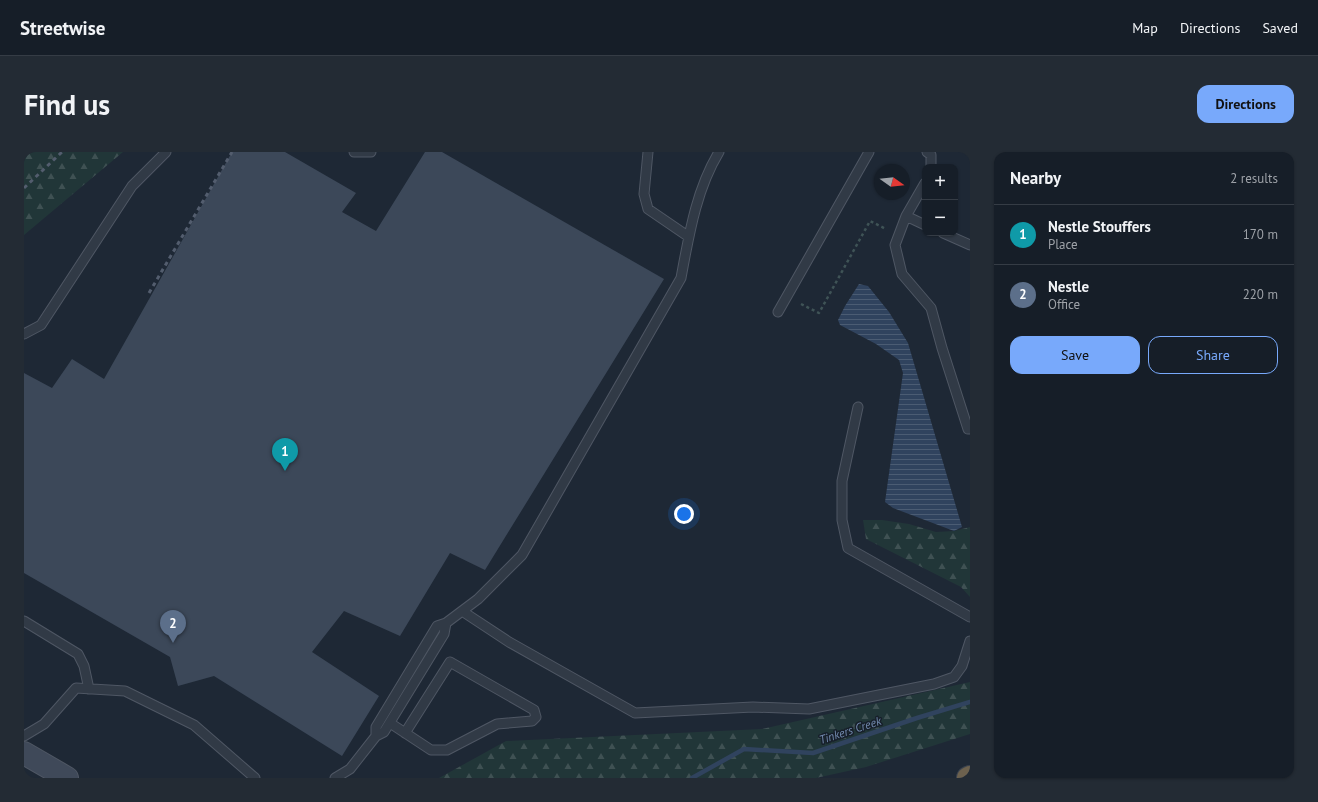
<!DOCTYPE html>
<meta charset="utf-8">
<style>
:root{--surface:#161e28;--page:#232b34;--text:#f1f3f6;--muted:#9ea2a8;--line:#353c45;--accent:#78a9fb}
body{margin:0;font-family:"PT Sans",sans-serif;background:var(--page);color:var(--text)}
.controls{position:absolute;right:12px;top:12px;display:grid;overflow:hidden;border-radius:8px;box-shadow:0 1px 3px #0004}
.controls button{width:36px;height:36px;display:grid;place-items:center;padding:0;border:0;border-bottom:1px solid var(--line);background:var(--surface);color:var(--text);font:20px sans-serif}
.compass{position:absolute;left:850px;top:12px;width:36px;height:36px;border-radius:50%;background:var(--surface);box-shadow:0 1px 3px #0004;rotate:105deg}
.you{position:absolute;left:660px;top:362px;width:14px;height:14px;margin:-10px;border:3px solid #fff;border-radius:50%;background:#1a73e8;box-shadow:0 0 0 6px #1a73e833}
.badge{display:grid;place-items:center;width:26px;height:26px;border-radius:50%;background:var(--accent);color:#fff;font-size:13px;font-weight:700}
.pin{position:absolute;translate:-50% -33px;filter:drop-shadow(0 1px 2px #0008)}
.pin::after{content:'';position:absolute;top:21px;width:14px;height:12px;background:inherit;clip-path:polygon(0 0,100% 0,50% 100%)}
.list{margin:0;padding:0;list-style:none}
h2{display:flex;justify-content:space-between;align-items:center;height:52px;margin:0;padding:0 16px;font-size:17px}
h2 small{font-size:13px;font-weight:400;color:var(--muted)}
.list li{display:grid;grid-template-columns:26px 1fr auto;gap:12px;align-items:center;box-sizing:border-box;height:60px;padding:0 16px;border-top:1px solid var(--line)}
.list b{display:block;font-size:15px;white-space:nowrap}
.list p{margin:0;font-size:13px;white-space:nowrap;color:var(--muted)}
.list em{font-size:13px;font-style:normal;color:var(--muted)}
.actions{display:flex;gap:8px;padding:12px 16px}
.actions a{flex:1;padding:9px 0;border:1px solid var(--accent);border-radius:12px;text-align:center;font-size:14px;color:var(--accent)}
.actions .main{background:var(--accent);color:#111}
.map{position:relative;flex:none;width:946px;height:626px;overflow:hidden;border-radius:12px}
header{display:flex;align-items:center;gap:24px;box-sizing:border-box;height:56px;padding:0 20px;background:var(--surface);border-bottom:1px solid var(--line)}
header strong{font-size:19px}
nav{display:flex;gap:22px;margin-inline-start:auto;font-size:14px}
.intro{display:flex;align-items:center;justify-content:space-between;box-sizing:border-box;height:96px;padding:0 24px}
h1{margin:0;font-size:28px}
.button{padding:10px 18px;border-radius:12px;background:var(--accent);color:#111;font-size:14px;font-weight:700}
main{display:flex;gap:24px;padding:0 24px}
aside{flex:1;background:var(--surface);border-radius:12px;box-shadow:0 1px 3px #0004}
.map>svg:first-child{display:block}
</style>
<header>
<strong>Streetwise</strong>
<nav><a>Map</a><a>Directions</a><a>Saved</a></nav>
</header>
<div class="intro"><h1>Find us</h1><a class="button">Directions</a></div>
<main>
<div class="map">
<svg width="946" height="626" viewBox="0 0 946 626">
<defs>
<pattern id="forest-firs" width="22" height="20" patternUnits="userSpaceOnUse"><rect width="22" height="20" fill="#213638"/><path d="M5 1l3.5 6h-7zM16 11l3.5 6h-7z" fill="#3f5153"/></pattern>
<pattern id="water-rules" width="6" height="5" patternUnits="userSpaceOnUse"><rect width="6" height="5" fill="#30435e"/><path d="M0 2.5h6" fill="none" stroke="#4b5c73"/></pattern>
</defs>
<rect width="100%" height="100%" fill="#1e2835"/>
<path fill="url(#forest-firs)" d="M 0,0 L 99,0 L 0,83 Z
M 839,368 L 858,368 L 885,372 L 912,380 L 930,379 L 946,375 L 946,445 L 937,435 L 842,387 Z
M 946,530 L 946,582 L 842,615 L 792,626 L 415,626 L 482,589 L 738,577 Z"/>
<path fill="url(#water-rules)" d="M 835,132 L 844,134 L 865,160 L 884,191 L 938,375 L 930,379 L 869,356 L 861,350 L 879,221 L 875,208 L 852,192 L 816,173 L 814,168 L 821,154 Z"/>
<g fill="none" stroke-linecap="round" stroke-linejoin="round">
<path stroke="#30435e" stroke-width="4.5" d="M 668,626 L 720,597 L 789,601 L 893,566 L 946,550"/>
</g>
<path fill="#3c4859" d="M 208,0 L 261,0 L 332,41 L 318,60 L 352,79 L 401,0 L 418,0 L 640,127 L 461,418 L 426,401 L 376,484 L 320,459 L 288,500 L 355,544 L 318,604 L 190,524 L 154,534 L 146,505 L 0,421 L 0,221 L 28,236 L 48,207 L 80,227 Z"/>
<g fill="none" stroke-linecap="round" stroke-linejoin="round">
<defs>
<path id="lane" d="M 330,0 L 347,0
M 624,0 L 620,42 L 624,57 L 665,85
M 903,0 L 907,3 L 907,15
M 901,31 L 882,64 L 901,73
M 882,64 L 871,93 L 878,122 L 907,156 L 918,196 L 944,277 L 946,277
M 919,81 L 946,93
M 754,160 L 845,0
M 0,182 L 17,173 L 108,34 L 142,0
M 834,255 L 818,329 L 818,368 L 824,396 L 946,465
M 438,459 L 485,490 L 611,561 L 729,555 L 785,557 L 910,532 L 930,525 L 938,514 L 946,489
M 0,469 L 54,502 L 60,514 L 65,537
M 422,471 L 454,447 L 498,403 L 657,126 C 665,83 672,38 695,0
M 366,571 L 407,598 L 423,598 L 473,572 L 508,569 L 512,565 L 510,558 L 426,510 L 381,581
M 0,584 L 20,572 L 52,536 L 101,539 L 170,573 L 231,626
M 311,626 L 326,617 L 352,584 L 360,580 L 420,482 L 422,471 L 413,474 L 352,575 L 352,584"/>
<path id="secondary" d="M 0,601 L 43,626"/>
<path id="highway" d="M 944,626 L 946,625"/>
</defs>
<use href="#lane" stroke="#4f5764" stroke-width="11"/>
<use href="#secondary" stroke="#4f5764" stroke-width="24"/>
<use href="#highway" stroke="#3c4450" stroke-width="24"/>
<path stroke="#3f5356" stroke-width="2.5" stroke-dasharray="3 3" stroke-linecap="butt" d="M 777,152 L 795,161 L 846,69 L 862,77"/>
<use href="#lane" stroke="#313a46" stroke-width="9"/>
<use href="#secondary" stroke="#3f4959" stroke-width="22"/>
<use href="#highway" stroke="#6c614e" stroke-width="22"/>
<path stroke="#535d6e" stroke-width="3" stroke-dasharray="4 4" stroke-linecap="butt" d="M 0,36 L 38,0
M 125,141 L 208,0"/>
</g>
<g text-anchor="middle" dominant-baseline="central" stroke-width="3" stroke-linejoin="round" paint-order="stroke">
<g font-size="12" font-style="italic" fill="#728aae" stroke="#171f2a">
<text transform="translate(826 578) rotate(-18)">Tinkers Creek</text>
</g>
</g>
</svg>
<div class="controls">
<button>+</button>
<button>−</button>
</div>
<svg class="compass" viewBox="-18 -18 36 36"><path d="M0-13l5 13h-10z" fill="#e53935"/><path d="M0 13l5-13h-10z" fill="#9ea2a8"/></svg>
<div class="you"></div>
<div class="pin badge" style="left:261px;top:319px;background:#0f9aa8">1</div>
<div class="pin badge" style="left:149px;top:491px;background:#5c6f8a">2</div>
</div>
<aside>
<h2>Nearby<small>2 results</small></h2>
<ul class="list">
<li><span class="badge" style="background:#0f9aa8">1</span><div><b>Nestle Stouffers</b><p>Place</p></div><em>170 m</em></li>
<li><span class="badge" style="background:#5c6f8a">2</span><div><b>Nestle</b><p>Office</p></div><em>220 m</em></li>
</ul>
<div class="actions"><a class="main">Save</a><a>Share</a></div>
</aside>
</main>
